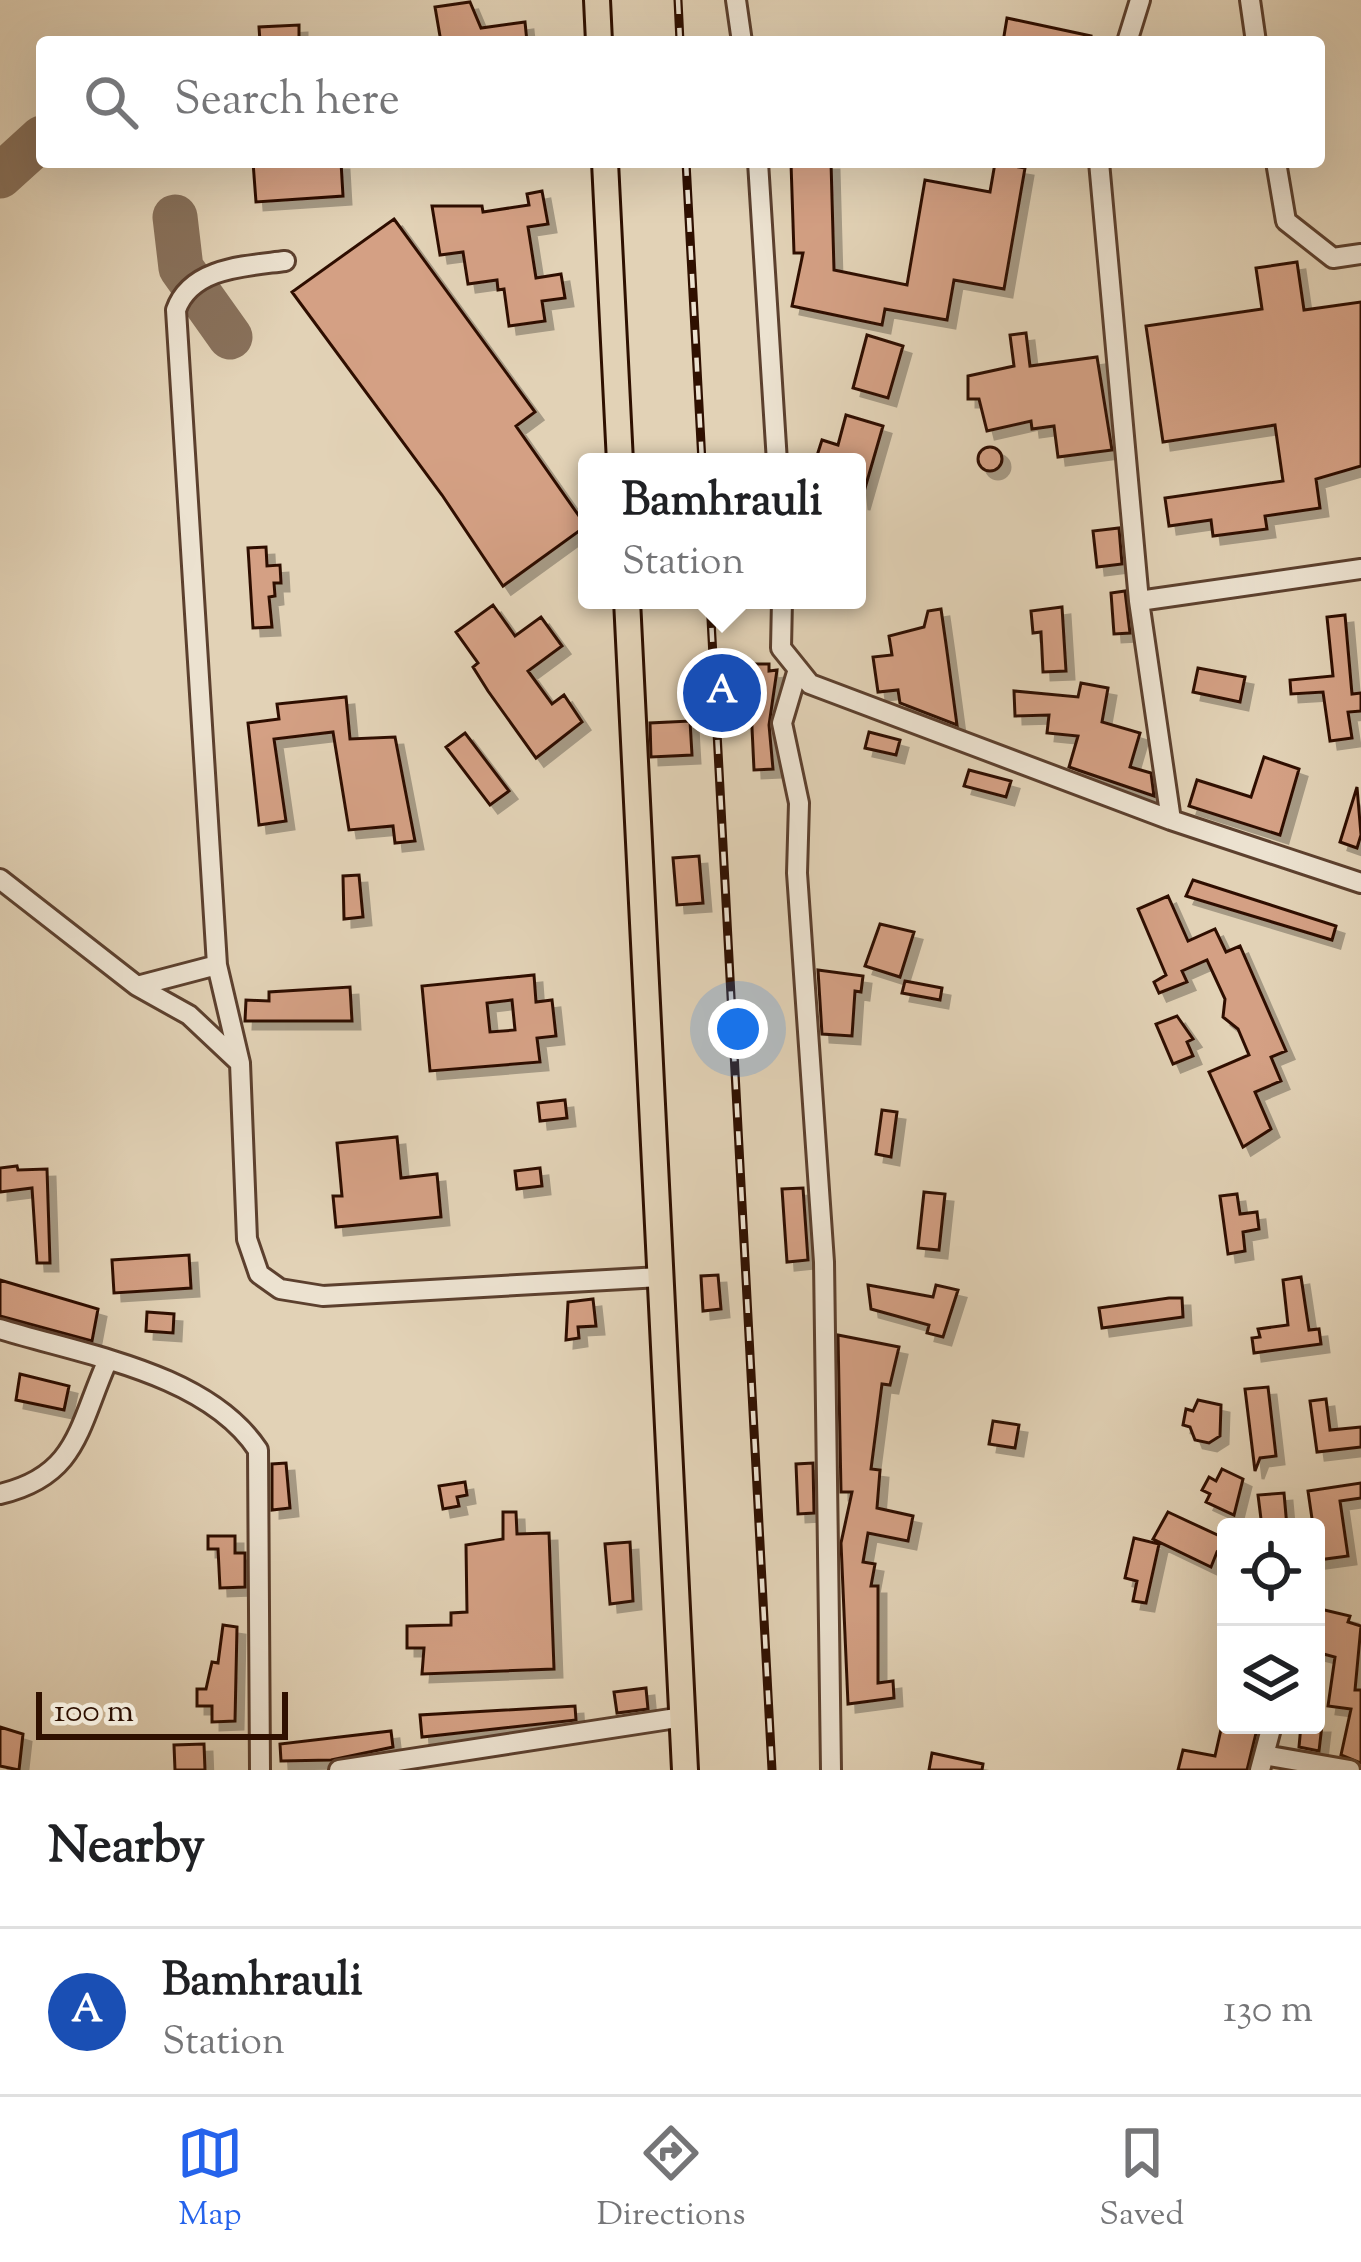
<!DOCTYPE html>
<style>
:root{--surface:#fff;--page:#f2f2f2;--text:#202124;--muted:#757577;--line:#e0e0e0;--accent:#2563eb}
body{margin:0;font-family:"Sorts Mill Goudy",serif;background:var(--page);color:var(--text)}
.controls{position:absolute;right:36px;bottom:36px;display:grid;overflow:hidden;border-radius:12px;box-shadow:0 12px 48px #0002}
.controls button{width:108px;height:108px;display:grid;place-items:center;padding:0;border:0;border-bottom:3px solid var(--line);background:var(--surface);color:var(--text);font:60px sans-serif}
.scale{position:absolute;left:36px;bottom:30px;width:252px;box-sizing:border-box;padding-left:12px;border:6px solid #2f1000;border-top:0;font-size:33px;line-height:42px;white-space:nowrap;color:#2f1000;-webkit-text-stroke:9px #ece2d0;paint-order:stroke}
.you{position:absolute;left:738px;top:1029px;width:42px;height:42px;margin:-30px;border:9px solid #fff;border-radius:50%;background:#1a73e8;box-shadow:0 0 0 18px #1a73e833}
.badge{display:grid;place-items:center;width:78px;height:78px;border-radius:50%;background:var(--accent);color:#fff;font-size:39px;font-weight:700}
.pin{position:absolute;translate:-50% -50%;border:6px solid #fff;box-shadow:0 3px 12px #0006}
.popup{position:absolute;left:578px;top:453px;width:288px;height:156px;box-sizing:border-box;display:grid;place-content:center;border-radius:12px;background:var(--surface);filter:drop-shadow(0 3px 9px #0005);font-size:39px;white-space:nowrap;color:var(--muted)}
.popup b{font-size:45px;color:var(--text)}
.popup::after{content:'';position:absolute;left:50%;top:100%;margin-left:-24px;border:24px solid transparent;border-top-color:var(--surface)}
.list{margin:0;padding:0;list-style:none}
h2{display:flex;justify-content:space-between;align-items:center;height:156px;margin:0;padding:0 48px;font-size:51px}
h2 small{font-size:39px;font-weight:400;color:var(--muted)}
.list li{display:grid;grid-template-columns:78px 1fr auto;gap:36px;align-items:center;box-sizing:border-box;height:168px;padding:0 48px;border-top:3px solid var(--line)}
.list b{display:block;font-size:45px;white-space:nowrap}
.list p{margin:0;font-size:39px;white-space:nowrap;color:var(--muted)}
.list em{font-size:39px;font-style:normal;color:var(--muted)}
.icon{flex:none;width:66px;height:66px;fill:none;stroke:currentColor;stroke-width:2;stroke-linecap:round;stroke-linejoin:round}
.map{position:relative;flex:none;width:1361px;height:1770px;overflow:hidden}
.search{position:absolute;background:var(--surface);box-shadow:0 12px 48px #0002;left:36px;right:36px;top:36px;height:132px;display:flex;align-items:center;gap:30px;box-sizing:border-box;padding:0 42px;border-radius:12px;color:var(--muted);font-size:45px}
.sheet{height:324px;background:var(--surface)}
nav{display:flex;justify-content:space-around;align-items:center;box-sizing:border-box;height:168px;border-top:3px solid var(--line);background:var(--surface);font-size:33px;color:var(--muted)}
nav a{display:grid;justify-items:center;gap:6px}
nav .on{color:var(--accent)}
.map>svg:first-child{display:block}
</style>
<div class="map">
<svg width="1361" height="1770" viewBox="0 0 1361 1770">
<defs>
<filter id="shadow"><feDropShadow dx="8" dy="8" stdDeviation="0" flood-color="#0004"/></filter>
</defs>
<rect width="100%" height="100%" fill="#e2d2b6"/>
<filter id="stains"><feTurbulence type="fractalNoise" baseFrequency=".00167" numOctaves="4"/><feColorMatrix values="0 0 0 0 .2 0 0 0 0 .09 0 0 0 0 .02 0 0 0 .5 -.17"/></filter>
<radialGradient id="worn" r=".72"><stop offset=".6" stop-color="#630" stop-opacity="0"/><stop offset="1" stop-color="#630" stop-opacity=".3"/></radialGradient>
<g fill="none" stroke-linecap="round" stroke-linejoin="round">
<path stroke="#88715b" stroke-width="45" d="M 0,176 L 42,138
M 175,217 L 181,268 L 230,337"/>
</g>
<path fill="#d4a084" stroke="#2f1000" stroke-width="3" fill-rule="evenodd" filter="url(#shadow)" d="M 470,2 L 481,28 L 525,22 L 527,42 L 441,42 L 435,7 Z
M 1007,18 L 1091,36 L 1090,42 L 1003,42 Z
M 299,25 L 299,42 L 260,42 L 259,27 Z
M 253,162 L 341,162 L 343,196 L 256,202 Z
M 831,162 L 834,270 L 907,285 L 925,180 L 990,192 L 995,163 L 1025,168 L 1004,289 L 954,280 L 947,320 L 885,309 L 882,325 L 792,306 L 803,253 L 794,253 L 791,163 Z
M 542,191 L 548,224 L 528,227 L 536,278 L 561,274 L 565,298 L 542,301 L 545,321 L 509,326 L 504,289 L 498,290 L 497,280 L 468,284 L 463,252 L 440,255 L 432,206 L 482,206 L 483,212 L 529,205 L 527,194 Z
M 394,219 L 535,412 L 516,426 L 586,526 L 503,586 L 442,495 L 292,292 Z
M 1297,262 L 1304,310 L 1361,302 L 1361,466 L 1316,479 L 1320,508 L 1265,516 L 1267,529 L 1213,536 L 1211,520 L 1169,526 L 1165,498 L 1283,481 L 1275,425 L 1163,442 L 1146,326 L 1262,309 L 1256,268 Z
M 1026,333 L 1030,366 L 1097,357 L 1112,450 L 1058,457 L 1054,426 L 1032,429 L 1031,421 L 987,431 L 979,399 L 968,399 L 968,376 L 1014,366 L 1010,335 Z
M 867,335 L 903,346 L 888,398 L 853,388 Z
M 846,415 L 883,426 L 861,502 L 857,462 L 815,462 L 822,440 L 838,445 Z
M978 459a12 12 0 1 1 24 0a12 12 0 1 1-24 0Z
M 1119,528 L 1122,564 L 1097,567 L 1093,531 Z
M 266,547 L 267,566 L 280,565 L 281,583 L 274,583 L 275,596 L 269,597 L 272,627 L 253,628 L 248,548 Z
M 1125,591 L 1130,633 L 1114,634 L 1111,593 Z
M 493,605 L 515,636 L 541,617 L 562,646 L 528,671 L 552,704 L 564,695 L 582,722 L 536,758 L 488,691 L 473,667 L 478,663 L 456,632 Z
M 1062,607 L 1066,671 L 1043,672 L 1041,632 L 1033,633 L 1031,611 Z
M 941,609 L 946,644 L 957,725 L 900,703 L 898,690 L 878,692 L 873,657 L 892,655 L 889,636 L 924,627 L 928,611 Z
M 1345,615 L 1352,694 L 1361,693 L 1361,711 L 1348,712 L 1352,738 L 1330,741 L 1323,692 L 1291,694 L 1290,680 L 1333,676 L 1327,617 Z
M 749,664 L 769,664 L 769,671 L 777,670 L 769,725 L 773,769 L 754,770 Z
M 1198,668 L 1245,677 L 1240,702 L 1193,692 Z
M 1081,683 L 1108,688 L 1102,722 L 1140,733 L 1130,767 L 1151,773 L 1154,796 L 1069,767 L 1078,736 L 1047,733 L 1049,715 L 1015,716 L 1014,691 L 1078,697 Z
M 346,697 L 350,739 L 395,737 L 415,841 L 395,843 L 393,826 L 349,830 L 333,732 L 274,739 L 286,821 L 259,825 L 248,723 L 279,719 L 277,704 Z
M 690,721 L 692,755 L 651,757 L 650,723 Z
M 869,732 L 900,740 L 896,755 L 865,748 Z
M 465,733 L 509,791 L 490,805 L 446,747 Z
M 1264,757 L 1299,769 L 1280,835 L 1189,806 L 1197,780 L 1251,797 Z
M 969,770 L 1011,781 L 1006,797 L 964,786 Z
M 1357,787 L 1361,835 L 1357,848 L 1340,842 Z
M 699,856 L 703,903 L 677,905 L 673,858 Z
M 359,875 L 363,917 L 344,919 L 343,876 Z
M 1193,880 L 1336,926 L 1332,940 L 1186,896 Z
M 1168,896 L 1188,941 L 1215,929 L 1226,952 L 1240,946 L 1286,1051 L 1271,1057 L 1281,1081 L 1255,1092 L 1271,1129 L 1243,1147 L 1209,1072 L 1249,1055 L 1238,1029 L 1223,1017 L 1225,999 L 1207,960 L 1182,971 L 1187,982 L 1159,993 L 1154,982 L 1166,975 L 1138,909 Z
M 880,924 L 914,932 L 900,977 L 865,966 Z
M 818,970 L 863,976 L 861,992 L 855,991 L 852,1036 L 822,1034 Z
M 534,975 L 536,1002 L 552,1000 L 556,1036 L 537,1038 L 540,1062 L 430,1071 L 422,986 ZM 512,1000 L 515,1030 L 490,1032 L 487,1003 Z
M 905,981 L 942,988 L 940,1000 L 902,993 Z
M 350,987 L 352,1021 L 245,1021 L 246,1000 L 269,1001 L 269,992 Z
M 1177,1016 L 1193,1039 L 1187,1042 L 1193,1056 L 1173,1064 L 1156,1024 Z
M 565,1100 L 567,1118 L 540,1121 L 538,1103 Z
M 882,1110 L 897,1112 L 891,1157 L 876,1154 Z
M 397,1137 L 401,1178 L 437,1174 L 441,1217 L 336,1227 L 333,1196 L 342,1196 L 337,1143 Z
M 17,1166 L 18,1170 L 47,1169 L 50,1263 L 37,1263 L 32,1188 L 0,1192 L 0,1168 Z
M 540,1168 L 542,1186 L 517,1189 L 515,1171 Z
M 803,1188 L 808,1260 L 787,1262 L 782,1189 Z
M 924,1192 L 945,1194 L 939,1250 L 918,1248 Z
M 1237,1194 L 1240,1214 L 1257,1212 L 1259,1229 L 1243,1232 L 1245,1251 L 1228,1254 L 1220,1196 Z
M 189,1255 L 191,1288 L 114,1293 L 112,1260 Z
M 718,1275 L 721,1309 L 703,1311 L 701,1276 Z
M 1301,1277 L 1309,1330 L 1319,1329 L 1321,1344 L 1254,1353 L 1252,1338 L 1260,1337 L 1258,1329 L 1288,1325 L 1283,1280 Z
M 0,1280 L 98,1309 L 92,1341 L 0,1316 Z
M 868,1285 L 933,1297 L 936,1285 L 958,1290 L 943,1337 L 927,1333 L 929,1325 L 871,1309 Z
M 1169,1298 L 1182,1298 L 1183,1317 L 1102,1328 L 1099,1308 Z
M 593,1299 L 596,1326 L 578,1327 L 579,1338 L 566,1340 L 568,1302 Z
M 147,1312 L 174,1314 L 173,1333 L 146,1331 Z
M 838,1335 L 899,1347 L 890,1385 L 882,1384 L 871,1469 L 880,1470 L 877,1508 L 913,1516 L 908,1541 L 868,1533 L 863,1562 L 875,1564 L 871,1586 L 878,1586 L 878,1683 L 893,1681 L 894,1698 L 848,1704 L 841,1543 L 852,1492 L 841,1492 Z
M 20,1374 L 69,1386 L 64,1410 L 16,1400 Z
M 1268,1387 L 1276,1456 L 1260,1458 L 1255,1471 L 1245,1389 Z
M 1326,1399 L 1330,1430 L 1361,1427 L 1361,1447 L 1317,1452 L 1310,1401 Z
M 1198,1400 L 1221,1405 L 1220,1436 L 1209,1443 L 1195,1440 L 1190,1427 L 1183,1425 L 1186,1409 L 1193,1411 Z
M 993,1421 L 1019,1425 L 1015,1448 L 989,1444 Z
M 286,1463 L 290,1508 L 272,1510 L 272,1464 Z
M 813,1463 L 814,1513 L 798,1514 L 796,1464 Z
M 1222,1469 L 1243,1479 L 1234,1515 L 1206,1502 L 1210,1494 L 1202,1490 L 1209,1477 L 1216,1481 Z
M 465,1482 L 467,1495 L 457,1497 L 459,1506 L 443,1509 L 439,1486 Z
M 1361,1483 L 1361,1498 L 1340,1501 L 1348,1556 L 1318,1560 L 1308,1491 Z
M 1284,1493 L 1287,1527 L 1262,1527 L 1258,1495 Z
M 503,1512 L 516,1512 L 517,1534 L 549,1533 L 554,1669 L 422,1674 L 424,1648 L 407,1648 L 407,1626 L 451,1625 L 451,1613 L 467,1612 L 466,1545 L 503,1539 Z
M 1168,1512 L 1226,1539 L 1226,1556 L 1217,1552 L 1211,1567 L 1153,1539 Z
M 208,1536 L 235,1536 L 235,1553 L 245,1553 L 245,1587 L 220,1588 L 218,1549 L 208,1549 Z
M 1134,1538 L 1159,1544 L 1146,1603 L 1133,1601 L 1137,1581 L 1125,1578 Z
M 630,1542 L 633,1601 L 610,1604 L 605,1544 Z
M 1316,1608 L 1350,1616 L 1348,1622 L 1361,1626 L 1355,1690 L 1361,1690 L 1361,1763 L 1341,1755 L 1351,1709 L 1328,1706 L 1335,1657 L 1316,1652 Z
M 223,1625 L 237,1627 L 235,1721 L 212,1722 L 212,1706 L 197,1706 L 197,1689 L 206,1689 L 212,1662 L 218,1663 Z
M 646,1688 L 648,1709 L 617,1713 L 614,1692 Z
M 575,1706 L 576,1720 L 422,1737 L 420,1715 Z
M 1222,1725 L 1258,1725 L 1247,1770 L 1178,1770 L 1183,1750 L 1215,1756 Z
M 1301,1725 L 1322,1725 L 1319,1751 L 1299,1747 Z
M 0,1727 L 23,1734 L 19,1770 L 0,1766 Z
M 391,1731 L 393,1747 L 331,1760 L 281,1761 L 280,1744 Z
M 204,1744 L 205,1770 L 175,1770 L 174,1745 Z
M 932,1753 L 983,1764 L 982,1770 L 929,1770 Z"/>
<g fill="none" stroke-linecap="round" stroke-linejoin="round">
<defs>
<path id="minor" d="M 736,0 L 742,42
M 1250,0 L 1256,42
M 1127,42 L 1140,0
M 758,162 L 777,462
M 1099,162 L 1139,601 L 1171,820
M 1276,162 L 1286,221 L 1333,258 L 1361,254
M 285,261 C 247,266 191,267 176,310 L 217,965 L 240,1063 L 247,1239 L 259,1274 L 280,1289 L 323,1296 L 660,1277
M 782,600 L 781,648 L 810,684 L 1171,820 L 1361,883
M 1139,601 L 1361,569
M 798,669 L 782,723 L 799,803 L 797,873 L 824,1262 L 831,1770
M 0,879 L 137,986 L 217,965
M 137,986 L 189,1015 L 240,1063
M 0,1329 C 84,1355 207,1373 258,1450 L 260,1770
M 0,1494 C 77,1476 78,1428 107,1362
M 1264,1755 L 1350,1770
M 339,1770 L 683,1717
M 1260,1770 L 1272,1725"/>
<path id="major" d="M 597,0 L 599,42
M 605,162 L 620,462
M 627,600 L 685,1770"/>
</defs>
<use href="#minor" stroke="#5c402e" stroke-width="24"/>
<use href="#major" stroke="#2f1000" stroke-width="30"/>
<use href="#minor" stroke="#ece2d0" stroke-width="18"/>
<use href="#major" stroke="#e2d2b6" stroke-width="24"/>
<defs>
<path id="rail" d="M 678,0 L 680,42
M 686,162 L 702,462
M 710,600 L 772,1770"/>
</defs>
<use href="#rail" stroke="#2f1000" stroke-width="9"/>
<use href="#rail" stroke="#ece2d0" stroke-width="4.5" stroke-dasharray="14" stroke-linecap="butt"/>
</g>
<rect width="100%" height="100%" filter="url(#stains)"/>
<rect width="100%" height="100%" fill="url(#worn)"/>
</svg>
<div class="controls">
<button><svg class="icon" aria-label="locate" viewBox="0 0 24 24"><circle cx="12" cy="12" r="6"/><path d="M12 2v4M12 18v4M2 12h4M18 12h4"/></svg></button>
<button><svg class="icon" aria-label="layers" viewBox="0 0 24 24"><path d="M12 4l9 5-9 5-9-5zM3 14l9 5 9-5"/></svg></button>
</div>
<div class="scale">100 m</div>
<div class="you"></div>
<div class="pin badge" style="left:722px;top:693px;background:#1a4fb4">A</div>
<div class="popup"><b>Bamhrauli</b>Station</div>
<div class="search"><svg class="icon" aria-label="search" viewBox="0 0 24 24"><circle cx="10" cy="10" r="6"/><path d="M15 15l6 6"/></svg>Search here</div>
</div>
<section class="sheet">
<h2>Nearby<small></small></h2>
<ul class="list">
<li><span class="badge" style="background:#1a4fb4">A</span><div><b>Bamhrauli</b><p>Station</p></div><em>130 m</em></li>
</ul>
</section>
<nav>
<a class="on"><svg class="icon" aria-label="map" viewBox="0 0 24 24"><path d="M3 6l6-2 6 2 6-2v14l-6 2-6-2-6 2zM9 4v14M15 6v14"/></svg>Map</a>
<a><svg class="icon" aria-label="directions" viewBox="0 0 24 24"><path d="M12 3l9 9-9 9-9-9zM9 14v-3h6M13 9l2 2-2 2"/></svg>Directions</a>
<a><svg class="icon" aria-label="saved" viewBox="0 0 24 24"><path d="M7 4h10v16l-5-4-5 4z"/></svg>Saved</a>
</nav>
